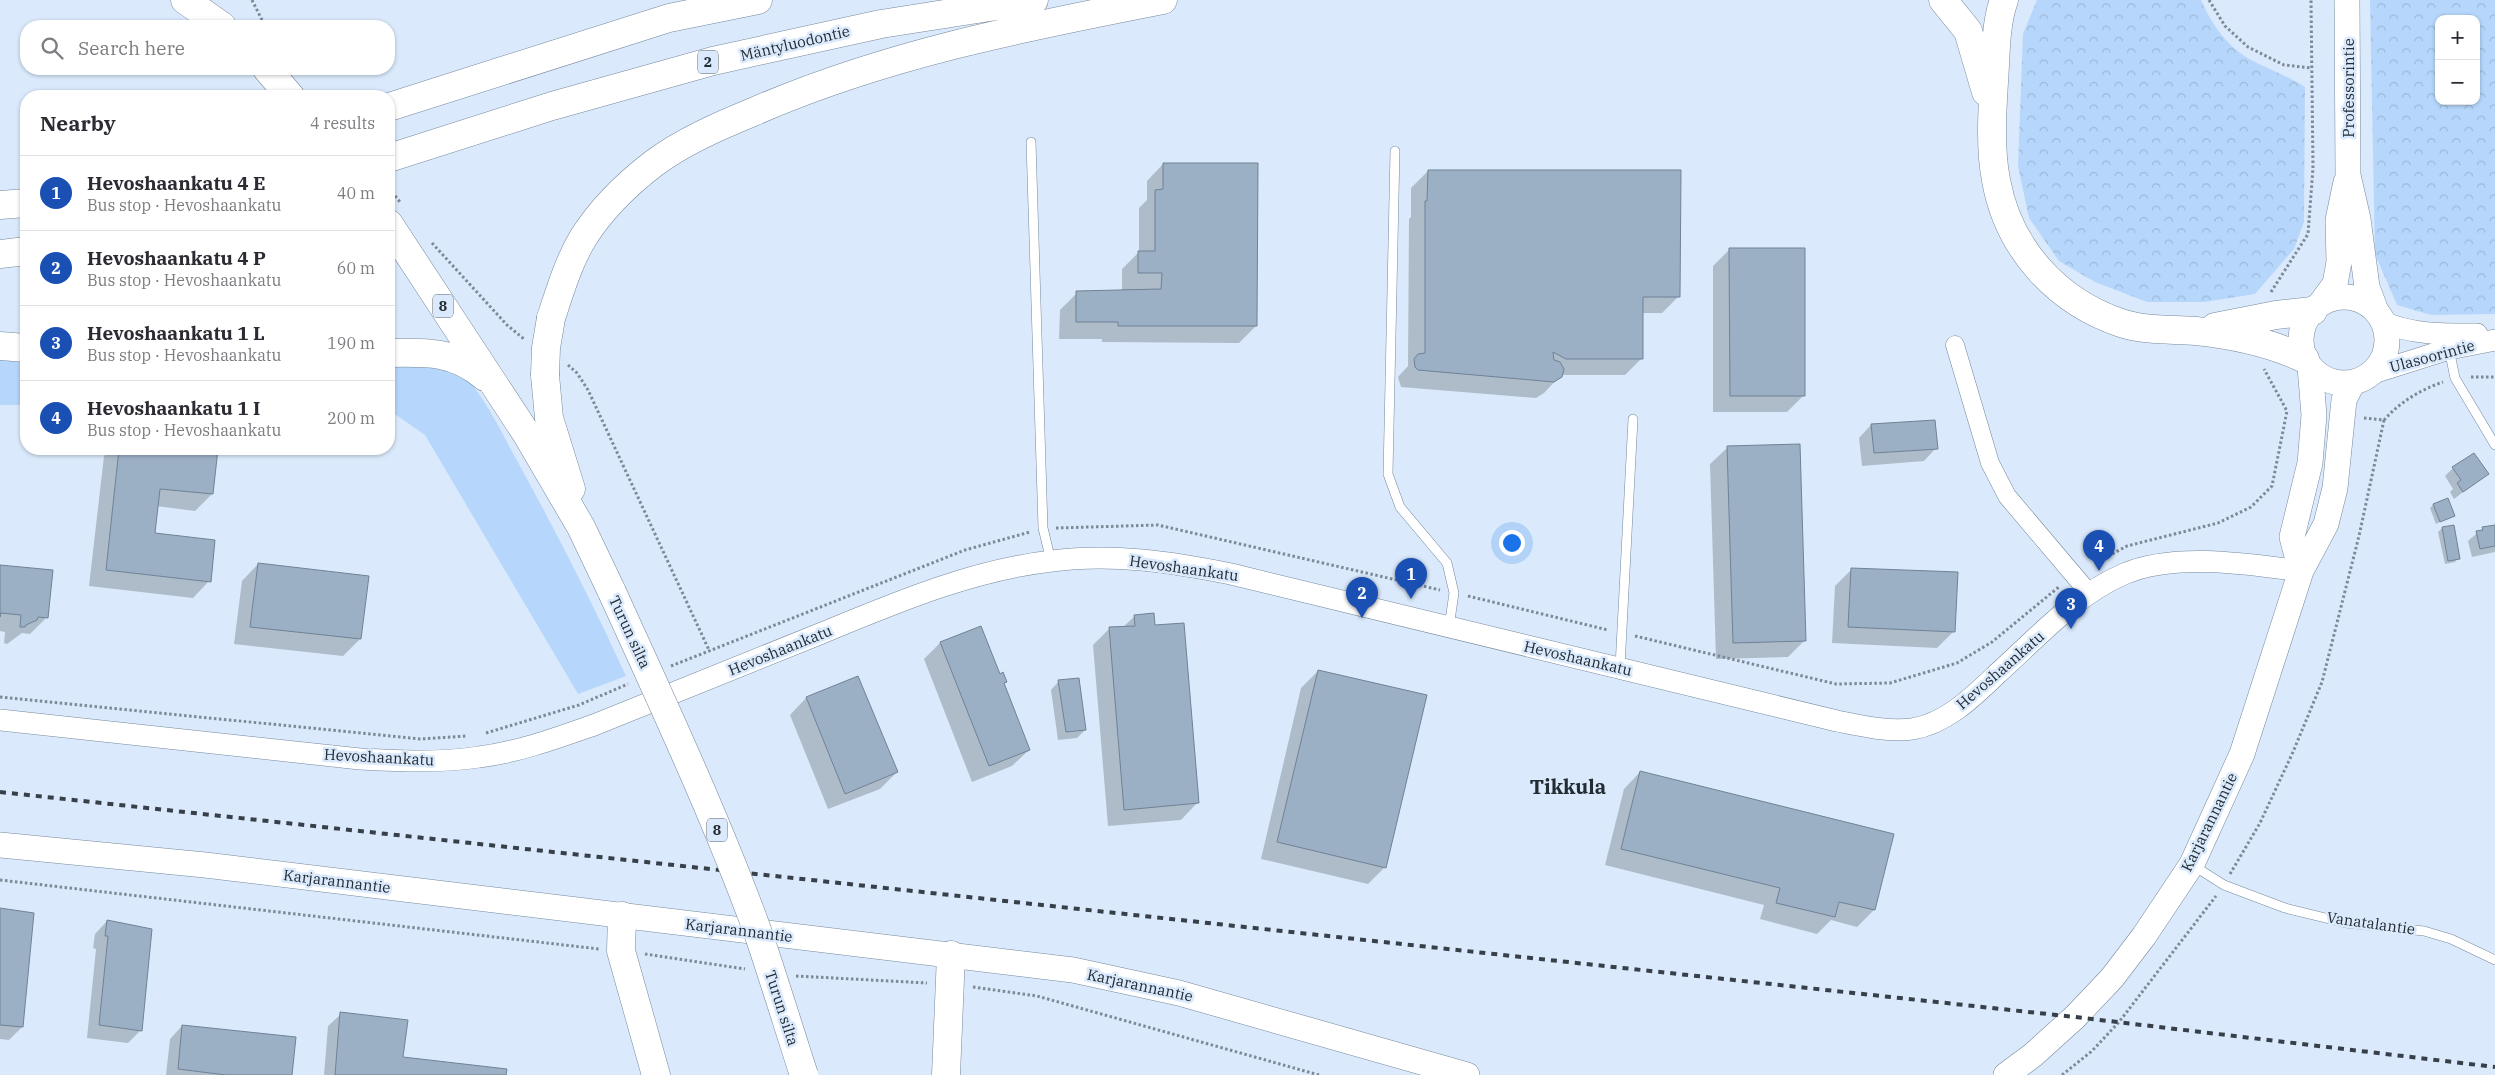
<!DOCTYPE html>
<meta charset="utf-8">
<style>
:root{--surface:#fff;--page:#f2f2f3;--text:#2b2b33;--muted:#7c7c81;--line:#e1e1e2;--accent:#af2200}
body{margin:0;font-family:"IBM Plex Serif",serif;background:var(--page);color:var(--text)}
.controls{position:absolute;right:15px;top:15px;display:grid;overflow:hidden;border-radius:10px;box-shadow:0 1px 4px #0004}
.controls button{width:45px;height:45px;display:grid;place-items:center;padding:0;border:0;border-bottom:1px solid var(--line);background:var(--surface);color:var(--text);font:25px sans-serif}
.you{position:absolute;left:1511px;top:542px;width:18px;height:18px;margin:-12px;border:4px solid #fff;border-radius:50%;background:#1a73e8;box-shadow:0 0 0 8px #1a73e833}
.badge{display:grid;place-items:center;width:32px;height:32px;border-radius:50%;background:var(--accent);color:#fff;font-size:16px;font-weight:700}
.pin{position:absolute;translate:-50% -41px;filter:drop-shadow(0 1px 2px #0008)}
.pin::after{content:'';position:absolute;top:26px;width:18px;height:15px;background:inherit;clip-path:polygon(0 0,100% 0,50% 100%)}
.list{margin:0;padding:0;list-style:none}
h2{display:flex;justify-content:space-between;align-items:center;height:65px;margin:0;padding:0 20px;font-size:21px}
h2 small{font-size:16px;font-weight:400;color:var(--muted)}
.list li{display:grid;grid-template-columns:32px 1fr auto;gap:15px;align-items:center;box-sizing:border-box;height:75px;padding:0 20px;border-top:1px solid var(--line)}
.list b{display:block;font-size:19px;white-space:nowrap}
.list p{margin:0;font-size:16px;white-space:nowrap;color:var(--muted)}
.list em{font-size:16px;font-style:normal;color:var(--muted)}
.icon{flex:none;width:28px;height:28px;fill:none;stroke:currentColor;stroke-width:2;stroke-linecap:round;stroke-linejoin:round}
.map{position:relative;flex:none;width:2495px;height:1075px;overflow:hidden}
.search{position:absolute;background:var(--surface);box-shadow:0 1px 4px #0004;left:20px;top:20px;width:375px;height:55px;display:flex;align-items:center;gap:12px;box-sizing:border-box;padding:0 18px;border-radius:20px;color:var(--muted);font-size:19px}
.panel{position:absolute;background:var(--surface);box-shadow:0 1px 4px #0004;left:20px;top:90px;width:375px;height:365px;border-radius:20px}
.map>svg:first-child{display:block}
</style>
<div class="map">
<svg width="2495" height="1075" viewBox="0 0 2495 1075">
<defs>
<pattern id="forest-crowns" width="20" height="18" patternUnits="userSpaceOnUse" patternTransform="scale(1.25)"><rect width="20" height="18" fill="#b6d7fb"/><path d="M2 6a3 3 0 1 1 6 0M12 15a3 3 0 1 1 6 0" fill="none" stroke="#9cb9d8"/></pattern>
</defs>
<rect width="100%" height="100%" fill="#daeafc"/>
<path fill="#b6d7fb" d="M 0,360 L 26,361 L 26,405 L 0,405 Z
M 389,365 C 414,366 444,364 466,379 C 478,387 502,432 509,446 C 551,522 590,597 626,676 L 578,694 L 425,435 L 389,410 Z"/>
<path fill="url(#forest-crowns)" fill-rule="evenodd" d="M 2037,0 L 2201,0 C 2212,25 2228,48 2253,61 C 2270,70 2288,76 2305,87 L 2304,222 L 2294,249 L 2255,294 L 2204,302 L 2147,302 L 2095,282 L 2059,261 L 2029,218 L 2018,166 L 2023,34 Z
M 2370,0 L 2495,0 L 2495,314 L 2431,315 L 2397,305 L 2375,254 ZM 2439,19 L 2476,19 L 2476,101 L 2439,101 Z"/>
<path fill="#0003" d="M 1163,164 L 1256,326 L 1239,343 L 1102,342 L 1102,339 L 1059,339 L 1060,310 L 1077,293 L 1122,290 L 1122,269 L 1139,252 L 1139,208 L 1147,200 L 1147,181 Z
M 1428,171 L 1679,296 L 1662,313 L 1642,313 L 1641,359 L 1625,375 L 1561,375 L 1544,393 L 1536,398 L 1401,387 L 1398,377 L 1408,366 L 1409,219 L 1411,217 L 1411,188 Z
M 1730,249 L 1804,395 L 1787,412 L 1713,412 L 1713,266 Z
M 1934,421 L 1936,448 L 1924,461 L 1862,466 L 1859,438 L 1871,425 Z
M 1727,448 L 1805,640 L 1788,657 L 1716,659 L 1710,464 Z
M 112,449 L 217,450 L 212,494 L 195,511 L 156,506 L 153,534 L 209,581 L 193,598 L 89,586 L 104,456 Z
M 2453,468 L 2487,474 L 2454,499 L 2450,492 L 2453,489 L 2445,476 Z
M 2433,505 L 2454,515 L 2436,524 L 2430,508 Z
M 2495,526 L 2495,552 L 2472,557 L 2468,541 L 2483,528 Z
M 2442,528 L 2458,558 L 2455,562 L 2445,564 L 2438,532 Z
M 258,564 L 368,578 L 360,639 L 343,656 L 234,644 L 242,581 Z
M 0,566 L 47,617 L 30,634 L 22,633 L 7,644 L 4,643 L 5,632 L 0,631 Z
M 1852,569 L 1954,631 L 1937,648 L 1832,643 L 1835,586 Z
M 1135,616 L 1197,803 L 1181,820 L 1108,826 L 1093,645 L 1110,628 L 1123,627 Z
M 940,643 L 1006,682 L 1003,685 L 1029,750 L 1012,766 L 972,782 L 924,659 Z
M 1318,671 L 1385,867 L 1368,884 L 1261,859 L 1301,688 Z
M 858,678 L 897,772 L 880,789 L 828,809 L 790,715 L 806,698 Z
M 1059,681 L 1085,730 L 1077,738 L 1058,740 L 1051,690 Z
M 1640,772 L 1893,834 L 1874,910 L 1857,927 L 1831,920 L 1817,934 L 1760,919 L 1764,905 L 1605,865 L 1624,789 Z
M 0,910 L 32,914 L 22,1027 L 9,1040 L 0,1039 Z
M 107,921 L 121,923 L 121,926 L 151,930 L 140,1031 L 128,1043 L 87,1038 L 96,949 L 93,948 L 95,934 Z
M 341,1014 L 402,1058 L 505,1075 L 324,1075 L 328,1026 Z
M 182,1026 L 291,1075 L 166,1075 L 170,1039 Z"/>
<path fill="#9cb0c5" stroke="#6f8296" d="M 1163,163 L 1258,163 L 1257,326 L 1118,326 L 1118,322 L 1076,322 L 1076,291 L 1161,289 L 1162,273 L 1138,273 L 1138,251 L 1155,251 L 1155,190 L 1163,189 Z
M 1428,170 L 1681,170 L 1680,297 L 1643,297 L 1643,359 L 1566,359 L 1553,352 L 1554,360 L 1560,362 L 1564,369 L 1562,377 L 1554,382 L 1418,370 L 1415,367 L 1414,359 L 1418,354 L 1425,353 L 1425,201 L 1427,201 Z
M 1729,248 L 1805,248 L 1805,396 L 1730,396 Z
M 1935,420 L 1938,449 L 1874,453 L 1871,424 Z
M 1800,444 L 1806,641 L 1733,643 L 1727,446 Z
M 119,449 L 218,449 L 213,494 L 160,489 L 155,533 L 215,540 L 211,582 L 106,570 Z
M 2474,453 L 2489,474 L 2463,492 L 2457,483 L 2461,480 L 2452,467 Z
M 2448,498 L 2455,516 L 2440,522 L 2433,504 Z
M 2454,525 L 2460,559 L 2448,561 L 2442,527 Z
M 2495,525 L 2495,546 L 2480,549 L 2476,531 L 2483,530 L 2482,527 Z
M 258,563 L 369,576 L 361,639 L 250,627 Z
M 0,565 L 53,570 L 48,618 L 38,617 L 37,620 L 26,625 L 25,627 L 20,627 L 21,615 L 1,613 L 0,617 Z
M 1851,568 L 1958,572 L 1955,632 L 1848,627 Z
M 1154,613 L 1155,625 L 1184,623 L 1199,803 L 1124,810 L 1109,627 L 1135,626 L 1134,615 Z
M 981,626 L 1000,674 L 1003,672 L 1007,682 L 1004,683 L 1030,750 L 989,766 L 940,642 Z
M 1318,670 L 1427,695 L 1386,868 L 1277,842 Z
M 858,676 L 898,772 L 845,794 L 806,697 Z
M 1079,678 L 1086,730 L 1066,732 L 1058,680 Z
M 1640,771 L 1894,834 L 1875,910 L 1839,902 L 1835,917 L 1776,903 L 1780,888 L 1621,849 Z
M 0,908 L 34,913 L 23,1027 L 0,1025 Z
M 107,920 L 152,929 L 142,1031 L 99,1025 L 108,936 L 105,936 Z
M 340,1012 L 408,1020 L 403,1057 L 507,1069 L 506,1075 L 335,1075 Z
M 182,1025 L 296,1037 L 292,1075 L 226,1075 L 178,1069 Z"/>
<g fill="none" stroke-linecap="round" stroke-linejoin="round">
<defs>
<path id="service" d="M 1031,142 L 1043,528 L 1051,561
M 1395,151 L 1388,474 L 1400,507 L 1447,563 L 1454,593 L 1449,627
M 2449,349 L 2455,378 L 2495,445
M 1620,667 L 1633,419
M 2194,866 L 2224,885 L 2285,908 L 2346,923 L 2424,931 L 2451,939 L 2495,960"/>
<path id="minor" d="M 1955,345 L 1990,463 L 2007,496 L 2089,593"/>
<path id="tertiary" d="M 2383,322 C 2413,335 2445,334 2477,334
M 2370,374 L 2449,349 L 2495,340
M 0,720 L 360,759 C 400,761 440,763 479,757 C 519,752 557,738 594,725 C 670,695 746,664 822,633 C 895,603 972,570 1052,561 C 1112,553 1172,562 1231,574 L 1837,721 C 1862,726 1887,732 1912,729 C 1946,724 1974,696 1997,674 C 2037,638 2075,595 2124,574 C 2174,552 2249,564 2301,571"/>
<path id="secondary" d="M 2347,0 L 2348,175 L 2358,219 L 2367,287 L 2376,311
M2301 340a43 43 0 1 1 86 0a43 43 0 1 1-86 0Z
M 2321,303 L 2335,284 L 2339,262 L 2338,220 L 2346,182
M 2301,571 L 2292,537 L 2310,463 L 2314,415 L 2310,367
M 0,845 L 205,865 L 1073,970 L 1179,993 L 1467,1075
M 2006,1075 L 2033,1055 L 2075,1017 L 2112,978 L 2144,936 L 2192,864 L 2242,754 L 2301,571 L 2326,524 L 2335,488 L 2344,400 L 2353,382"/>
<path id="trunk" d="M 185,0 L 222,26
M 1943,0 L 1968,31 L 1986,92
M 2004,0 C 1995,25 1996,56 1994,82 C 1992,114 1990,149 1996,180 C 2008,248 2056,301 2121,323 C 2145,331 2171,329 2196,331 C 2234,335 2270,342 2305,359
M 267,69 L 290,96
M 389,107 L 669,18 L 758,0
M 389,158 L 552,106 L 713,61 L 881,24 L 1034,0
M 0,205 L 26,203
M 389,224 L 526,433 L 581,527 L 612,592
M 0,254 L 26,251
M 551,318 C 560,291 568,263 583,238 C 600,211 627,184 653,164 C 682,142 719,126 753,112 C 883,55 1024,27 1163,0
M 2215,327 L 2276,315 L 2313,311
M 0,346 L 26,348
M 389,353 C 427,352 455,351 485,377
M 545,375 L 549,418 L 571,489
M 622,916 L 621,951 L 656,1075
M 946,1075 L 951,955"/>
</defs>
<use href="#service" stroke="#75889c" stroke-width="10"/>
<use href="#minor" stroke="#75889c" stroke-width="19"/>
<use href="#tertiary" stroke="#75889c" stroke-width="22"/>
<use href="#secondary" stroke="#75889c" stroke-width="26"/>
<use href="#trunk" stroke="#75889c" stroke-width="29"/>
<path stroke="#7d8996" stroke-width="3" stroke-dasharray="2.5 2.5" stroke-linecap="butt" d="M 252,0 L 265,26
M 2209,0 L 2225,26 L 2248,47 L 2284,65 L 2312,68
M 389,188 L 400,202
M 432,243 L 507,325 L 524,339
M 2271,292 L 2308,234 L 2313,168 L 2311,0
M 568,365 L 577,373 L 588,390 L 709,650
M 2471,377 L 2495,377
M 2364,418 L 2384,420 C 2400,402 2420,390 2443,382
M 1056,528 L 1158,525 L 1440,590
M 2099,561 L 2127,546 L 2218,523 L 2251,507 L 2272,486 L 2287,411 L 2264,369
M 1468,596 L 1608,630
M 1635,636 L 1836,684 L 1890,683 L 1957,663 L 1992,642 L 2060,586
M 671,666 L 965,550 L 1030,532
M 0,697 L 420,739 L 467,736
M 486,733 L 579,705 L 628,684
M 2230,874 L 2260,823 L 2293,752 L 2322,682 L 2359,536 L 2384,420
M 0,880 L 599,949
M 645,954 L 745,969
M 796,976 L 927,983
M 973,987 L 1037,996 L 1319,1075
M 2062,1075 L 2092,1051 L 2119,1022 L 2216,896"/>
<use href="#service" stroke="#fff" stroke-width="9"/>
<use href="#minor" stroke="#fff" stroke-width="18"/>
<use href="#tertiary" stroke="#fff" stroke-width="21"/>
<use href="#secondary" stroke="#fff" stroke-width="25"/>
<use href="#trunk" stroke="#fff" stroke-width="28"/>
<path stroke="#374049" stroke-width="4" stroke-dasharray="6 6" stroke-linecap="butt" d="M 0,792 L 2075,1017 L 2495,1067"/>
<defs>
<path id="trunk-bridge" d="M 545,375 L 546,348 L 551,318
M 612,592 C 662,702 714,813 756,927 C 773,976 788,1026 804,1075"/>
</defs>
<use href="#trunk-bridge" stroke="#75889c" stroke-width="29" stroke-linecap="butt"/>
<use href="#trunk-bridge" stroke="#fff" stroke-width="28"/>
</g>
<g text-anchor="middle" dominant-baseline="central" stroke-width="5" stroke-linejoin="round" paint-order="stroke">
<g fill="#daeafc" stroke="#5a646f" stroke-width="1">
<rect x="698" y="50.5" width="20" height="23" rx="4"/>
<rect x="433" y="294.5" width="20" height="23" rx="4"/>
<rect x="707" y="818.5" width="20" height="23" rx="4"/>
</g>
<g font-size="14" font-weight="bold" fill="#232b33">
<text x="708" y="62">2</text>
<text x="443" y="306">8</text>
<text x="717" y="830">8</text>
</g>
<g font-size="15" fill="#232b33" stroke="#daeafc">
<text transform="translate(795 43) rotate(-13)">Mäntyluodontie</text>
<text transform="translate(2348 88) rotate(-90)">Professorintie</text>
<text transform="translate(2432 356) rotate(-15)">Ulasoorintie</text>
<text transform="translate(1184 568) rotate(8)">Hevoshaankatu</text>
<text transform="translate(630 632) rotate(65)">Turun silta</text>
<text transform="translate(780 650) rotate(-22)">Hevoshaankatu</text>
<text transform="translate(1578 658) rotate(13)">Hevoshaankatu</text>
<text transform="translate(2000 670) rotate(-41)">Hevoshaankatu</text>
<text transform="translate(379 757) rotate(3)">Hevoshaankatu</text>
<text transform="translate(2209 822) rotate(-64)">Karjarannantie</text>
<text transform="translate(337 881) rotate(7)">Karjarannantie</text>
<text transform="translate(2371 923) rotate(8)">Vanatalantie</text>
<text transform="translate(739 930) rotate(7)">Karjarannantie</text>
<text transform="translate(1140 985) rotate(12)">Karjarannantie</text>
<text transform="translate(782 1008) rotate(72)">Turun silta</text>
</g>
<g font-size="20" font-weight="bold" fill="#232b33" stroke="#daeafc">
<text x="1568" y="786">Tikkula</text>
</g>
</g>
</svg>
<div class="controls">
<button>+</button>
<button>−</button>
</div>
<div class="you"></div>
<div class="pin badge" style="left:1411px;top:599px;background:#1a4fb4">1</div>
<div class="pin badge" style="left:1362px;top:618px;background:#1a4fb4">2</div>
<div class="pin badge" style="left:2071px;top:629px;background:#1a4fb4">3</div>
<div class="pin badge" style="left:2099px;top:571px;background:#1a4fb4">4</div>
<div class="search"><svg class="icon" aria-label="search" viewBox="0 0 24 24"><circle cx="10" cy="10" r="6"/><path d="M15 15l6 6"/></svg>Search here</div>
<section class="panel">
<h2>Nearby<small>4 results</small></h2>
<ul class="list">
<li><span class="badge" style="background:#1a4fb4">1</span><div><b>Hevoshaankatu 4 E</b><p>Bus stop · Hevoshaankatu</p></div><em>40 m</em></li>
<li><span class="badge" style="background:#1a4fb4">2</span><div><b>Hevoshaankatu 4 P</b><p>Bus stop · Hevoshaankatu</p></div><em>60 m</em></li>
<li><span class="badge" style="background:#1a4fb4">3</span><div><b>Hevoshaankatu 1 L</b><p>Bus stop · Hevoshaankatu</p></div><em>190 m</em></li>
<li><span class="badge" style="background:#1a4fb4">4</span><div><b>Hevoshaankatu 1 I</b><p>Bus stop · Hevoshaankatu</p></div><em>200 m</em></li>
</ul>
</section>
</div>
